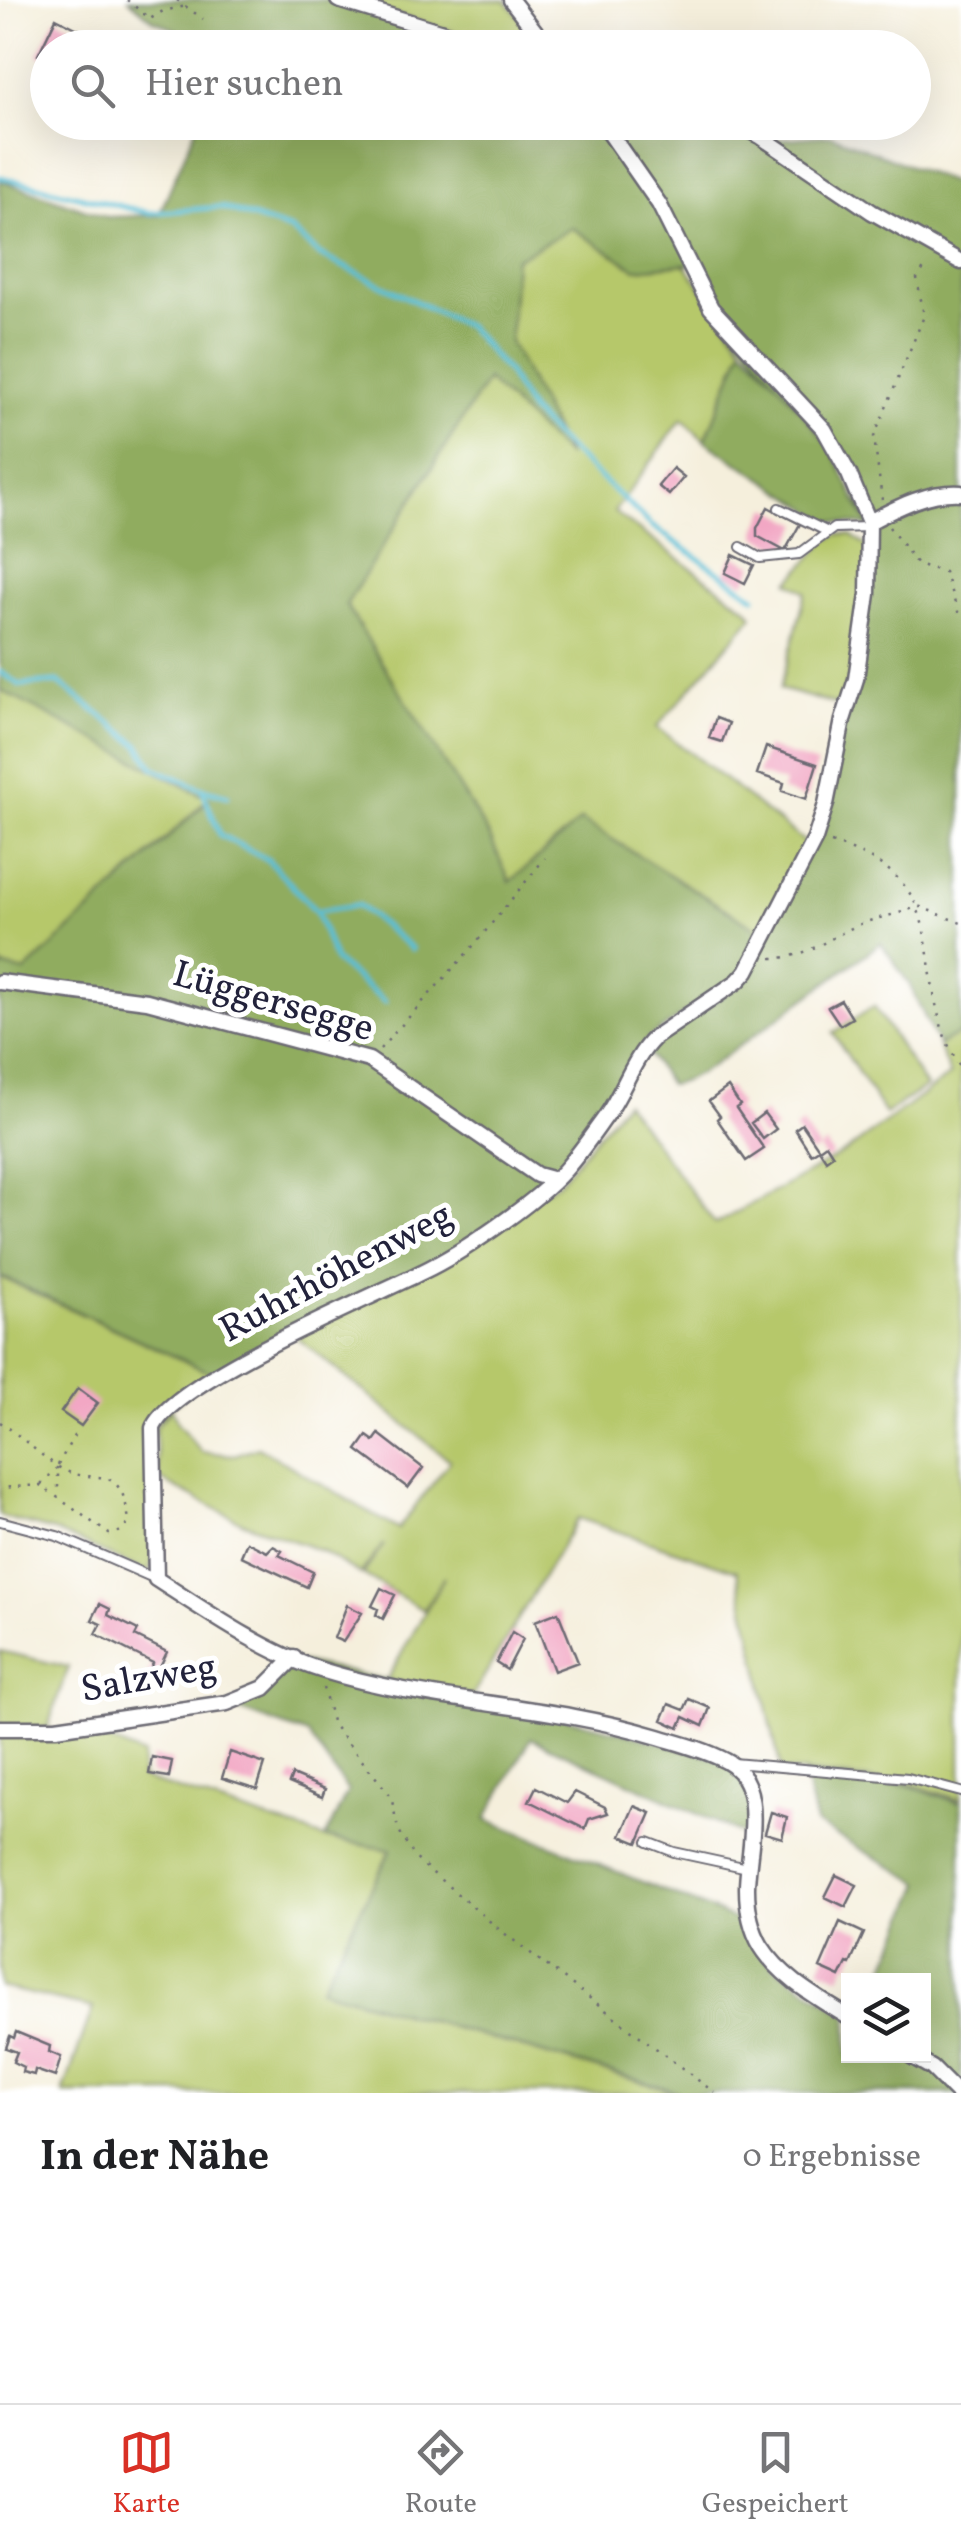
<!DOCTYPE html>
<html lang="de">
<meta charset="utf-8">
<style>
:root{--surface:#fff;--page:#f6f6f6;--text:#202124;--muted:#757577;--line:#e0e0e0;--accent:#d93025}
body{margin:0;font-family:Vollkorn,serif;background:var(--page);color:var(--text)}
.controls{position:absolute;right:30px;bottom:30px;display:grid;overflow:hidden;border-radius:0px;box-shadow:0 10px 40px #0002}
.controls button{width:90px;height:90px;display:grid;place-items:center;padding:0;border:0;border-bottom:2px solid var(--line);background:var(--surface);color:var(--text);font:50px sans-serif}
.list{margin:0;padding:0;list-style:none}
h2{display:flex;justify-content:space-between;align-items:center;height:130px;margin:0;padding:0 40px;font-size:42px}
h2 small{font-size:32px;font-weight:400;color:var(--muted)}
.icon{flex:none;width:55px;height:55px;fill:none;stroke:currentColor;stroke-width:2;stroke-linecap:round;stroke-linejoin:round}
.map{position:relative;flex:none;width:961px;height:2093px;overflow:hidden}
.search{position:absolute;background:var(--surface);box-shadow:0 10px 40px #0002;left:30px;right:30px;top:30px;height:110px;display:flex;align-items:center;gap:25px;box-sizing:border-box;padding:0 35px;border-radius:55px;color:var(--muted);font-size:38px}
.sheet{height:310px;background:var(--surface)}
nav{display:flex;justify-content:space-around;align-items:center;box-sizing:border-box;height:140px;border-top:2px solid var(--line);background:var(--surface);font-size:28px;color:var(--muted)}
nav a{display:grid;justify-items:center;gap:5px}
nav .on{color:var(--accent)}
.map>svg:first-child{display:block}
</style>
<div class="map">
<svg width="961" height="2093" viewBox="0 0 961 2093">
<rect width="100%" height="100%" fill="#fff"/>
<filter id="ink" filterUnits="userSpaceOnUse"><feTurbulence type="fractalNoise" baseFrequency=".01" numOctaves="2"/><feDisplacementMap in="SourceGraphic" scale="20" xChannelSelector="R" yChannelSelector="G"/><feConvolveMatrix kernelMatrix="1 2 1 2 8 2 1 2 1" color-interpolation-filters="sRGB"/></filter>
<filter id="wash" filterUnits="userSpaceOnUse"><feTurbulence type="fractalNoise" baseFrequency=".0048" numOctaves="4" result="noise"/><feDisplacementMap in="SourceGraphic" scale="40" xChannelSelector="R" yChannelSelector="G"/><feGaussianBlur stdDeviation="2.25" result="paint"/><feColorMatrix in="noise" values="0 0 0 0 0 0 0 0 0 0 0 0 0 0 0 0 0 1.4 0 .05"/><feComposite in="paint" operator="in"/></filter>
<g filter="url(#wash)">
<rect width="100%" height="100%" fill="#f5efdc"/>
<path fill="#b6c86b" stroke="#6c7553" stroke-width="2.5" d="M 344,0 L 505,0 L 545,47 L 506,47 Z
M 572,228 L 636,269 L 685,264 L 743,347 L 705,441 L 682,419 L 614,512 L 748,609 L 753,616 L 657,727 L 809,845 L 762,932 L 581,820 L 510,882 L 488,835 L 345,604 L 487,379 L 566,454 L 510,343 L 515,259 Z
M 839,534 L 851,535 L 868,547 L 851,680 L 842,706 L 780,689 L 806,592 L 789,582 L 826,541 Z
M 0,689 L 209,798 L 25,972 L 0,966 Z
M 874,1006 L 926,1087 L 885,1114 L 833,1033 Z
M 961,1033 L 961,1800 L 910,1784 L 781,1770 L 737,1571 L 578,1518 L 473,1695 L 385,1683 L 445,1576 L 423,1610 L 363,1574 L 384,1544 L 360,1574 L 321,1551 L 242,1522 L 159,1479 L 155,1427 L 172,1409 L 178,1424 L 202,1452 L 234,1455 L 258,1447 L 398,1529 L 450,1461 L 296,1337 L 558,1183 L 625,1102 L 715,1224 L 844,1153 L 950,1075 L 938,1045 Z
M 0,1277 L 211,1373 L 150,1426 L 153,1558 L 149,1573 L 57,1532 L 0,1516 Z
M 0,1651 L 68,1667 L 48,1727 L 0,1726 Z
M 82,1729 L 143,1755 L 141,1778 L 325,1838 L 391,1850 L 320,1989 L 679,2093 L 63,2093 L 93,2008 L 0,1987 L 0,1731 Z"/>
<path fill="#90ac5f" stroke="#59674d" stroke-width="2.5" d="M 129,0 L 332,0 L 477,47 L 214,47 L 153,20 Z
M 726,122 L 773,140 L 831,135 L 961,186 L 961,1033 L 938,1045 L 909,984 L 881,943 C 835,976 789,1011 742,1044 C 720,1059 696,1081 669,1085 L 648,1053 L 654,1043 L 742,982 L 828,805 L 873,544 L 851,473 L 714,305 L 694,263 L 636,269 L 572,228 L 515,259 L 510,342 L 568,457 L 487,380 L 346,605 L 489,835 L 510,882 L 581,820 L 762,932 L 738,978 L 648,1038 L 622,1087 L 559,1172 L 493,1224 L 426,1268 L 211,1373 L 0,1276 L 0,966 L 25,972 L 209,799 L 0,690 L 0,180 L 107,217 L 159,215 L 198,123 Z
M 743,347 L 823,431 L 868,526 L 828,521 L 705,441 Z
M 296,1661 C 447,1693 601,1721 749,1768 L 754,1820 L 752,1839 L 531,1738 L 486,1819 L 749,1925 L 772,1965 L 848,2015 L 848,2056 L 924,2056 L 924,1980 L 880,1980 L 921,1883 L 816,1824 L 804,1774 L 911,1786 L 961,1803 L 961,2093 L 682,2093 L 320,1989 L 391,1850 L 325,1838 L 348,1791 L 308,1735 L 230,1707 Z"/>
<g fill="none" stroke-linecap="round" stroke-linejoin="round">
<path stroke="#58bfd6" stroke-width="5" d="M 0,177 L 149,213 L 221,207 L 291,230 L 320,255 L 468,327 L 508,373 L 530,411 L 560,441 L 652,526 L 755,597
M 0,672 L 20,685 L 58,682 L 139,745 L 154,768 L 202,789 L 220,835 L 268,860 L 316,911 L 335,961 L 385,1002
M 202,789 L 228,796
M 316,911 L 358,905 L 412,949"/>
</g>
<g id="blocks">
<path fill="#f2a7c4" d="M 56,18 L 80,30 L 78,35 L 97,44 L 95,48 L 48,48 L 48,60 L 38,55 Z
M 673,468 L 684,477 L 669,495 L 658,486 Z
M 768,507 L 800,524 L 785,551 L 757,536 L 757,528 Z
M 733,555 L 754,565 L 745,583 L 725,573 Z
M 716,718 L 729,723 L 722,742 L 709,738 Z
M 766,747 L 817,764 L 806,799 L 782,791 L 784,783 L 757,774 Z
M 841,1000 L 852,1018 L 840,1025 L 828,1007 Z
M 728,1087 L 740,1105 L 736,1108 L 764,1149 L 746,1161 L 717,1119 L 720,1116 L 709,1101 Z
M 764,1113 L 776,1129 L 763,1139 L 751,1123 Z
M 802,1124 L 819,1149 L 826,1144 L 833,1155 L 826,1160 L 819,1149 L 811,1154 L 795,1129 Z
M 78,1388 L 98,1403 L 81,1426 L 61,1412 Z
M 379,1434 L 423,1468 L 408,1488 L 357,1450 L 367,1436 L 374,1441 Z
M 247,1542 L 267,1552 L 273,1546 L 282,1551 L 279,1555 L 313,1572 L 307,1587 L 241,1556 Z
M 381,1588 L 395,1595 L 383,1619 L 376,1615 L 378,1609 L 372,1606 Z
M 100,1604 L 110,1609 L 108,1615 L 138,1630 L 135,1636 L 167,1652 L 152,1683 L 145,1680 L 153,1663 L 96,1634 L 101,1624 L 92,1620 Z
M 347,1605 L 362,1613 L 343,1642 L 334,1638 Z
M 558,1612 L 578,1662 L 554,1671 L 535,1621 Z
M 512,1632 L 523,1639 L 507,1670 L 496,1663 Z
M 689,1699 L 710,1708 L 703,1726 L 684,1717 L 679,1728 L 662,1720 L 669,1704 L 684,1710 Z
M 230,1752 L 265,1764 L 257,1789 L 222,1778 Z
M 152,1757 L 172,1761 L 169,1777 L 149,1774 Z
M 292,1775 L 325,1789 L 322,1797 L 289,1783 Z
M 536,1787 L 567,1803 L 575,1792 L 605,1807 L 608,1813 L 589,1819 L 585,1829 L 529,1801 Z
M 634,1806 L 651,1813 L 638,1843 L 621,1836 Z
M 771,1812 L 787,1817 L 782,1838 L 765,1833 Z
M 836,1875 L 857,1885 L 846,1907 L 825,1897 Z
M 840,1922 L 864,1933 L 850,1964 L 847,1963 L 840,1977 L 820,1968 Z
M 16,2032 L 50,2046 L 49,2052 L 61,2057 L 55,2077 L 35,2070 L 34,2075 L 22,2072 L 23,2067 L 13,2062 L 17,2052 L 6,2048 L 10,2036 L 14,2038 Z"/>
</g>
</g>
<g filter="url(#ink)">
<use href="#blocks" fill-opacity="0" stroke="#6c6a73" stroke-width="2.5"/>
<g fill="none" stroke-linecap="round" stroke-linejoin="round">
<defs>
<path id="lane" d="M 779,508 L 828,532
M 741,547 L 760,558 L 799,554 L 834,528 L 869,527
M 0,1521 L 57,1536 L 156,1579
M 733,1763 L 908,1778 L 961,1792
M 648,1842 L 674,1852 L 748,1868"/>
<path id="street" d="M 338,0 L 495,48
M 511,0 L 548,48
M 602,122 L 659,204 L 711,308 L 824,429 L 849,474 L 869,522 L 868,594 L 856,679 L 843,720 L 826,804 L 815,839 L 747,971 L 738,981 L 654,1038 C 632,1060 624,1091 606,1116 C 593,1134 580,1153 565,1170 C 535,1203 462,1253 422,1272 C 370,1298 171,1382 153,1428 L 156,1579 C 204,1610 266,1653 321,1670 C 430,1704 546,1703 655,1736 C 678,1743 704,1749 726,1761 C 769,1783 747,1852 747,1888 C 747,1908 751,1929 761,1946 C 781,1978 818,1998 848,2017
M 733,122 L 760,136 L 872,212 L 961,262
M 869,522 C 898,507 928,491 961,493
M 0,982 L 147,1001 L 369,1060 L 537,1175 L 555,1180
M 0,1728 L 56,1728 L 227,1703 L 264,1688 L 294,1658
M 911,2056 L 932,2068 L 957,2093"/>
</defs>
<use href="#lane" stroke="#6c6a73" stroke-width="12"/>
<use href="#street" stroke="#6c6a73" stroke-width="19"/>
<path stroke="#6c6a73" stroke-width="2.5" stroke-dasharray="2.5 8" stroke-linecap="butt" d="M 127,0 L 150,19 L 163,11 L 186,6
M 177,0 L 203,19
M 882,500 L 874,437 L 924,316 L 917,278 L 928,263
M 889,527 L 917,564 L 944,572 L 961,620
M 831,843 C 949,878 914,943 944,1034 C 948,1046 955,1058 961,1069
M 772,958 C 808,959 834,933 866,922 C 884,916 901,914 918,906 L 961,923
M 380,1049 L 475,944 L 545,858
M 0,1422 C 20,1435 37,1453 57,1466 C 93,1490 120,1455 129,1521 L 123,1531 L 109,1534 L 40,1485 L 0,1488
M 58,1465 L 77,1430
M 41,1484 L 58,1467 L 58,1495
M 323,1688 L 333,1725 L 391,1796 L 398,1829 L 415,1858 L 500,1930 L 715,2093"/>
<use href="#lane" stroke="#fff" stroke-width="8"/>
<use href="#street" stroke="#fff" stroke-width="14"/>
</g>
</g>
<g text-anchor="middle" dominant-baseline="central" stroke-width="10" stroke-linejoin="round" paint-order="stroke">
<g font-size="38" fill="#22223b" stroke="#fff">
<text transform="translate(273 1003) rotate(16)">Lüggersegge</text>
<text transform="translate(337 1274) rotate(-28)">Ruhrhöhenweg</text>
<text transform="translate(149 1680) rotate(-10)">Salzweg</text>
</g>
</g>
</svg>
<div class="controls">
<button><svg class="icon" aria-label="layers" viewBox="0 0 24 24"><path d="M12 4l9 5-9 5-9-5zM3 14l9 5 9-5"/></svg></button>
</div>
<div class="search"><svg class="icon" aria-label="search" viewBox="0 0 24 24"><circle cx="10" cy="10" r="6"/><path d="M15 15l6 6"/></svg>Hier suchen</div>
</div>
<section class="sheet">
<h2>In der Nähe<small>0 Ergebnisse</small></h2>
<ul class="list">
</ul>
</section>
<nav>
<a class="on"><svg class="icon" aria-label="map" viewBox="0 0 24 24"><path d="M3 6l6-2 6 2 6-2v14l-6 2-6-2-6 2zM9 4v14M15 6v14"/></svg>Karte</a>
<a><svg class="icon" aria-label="directions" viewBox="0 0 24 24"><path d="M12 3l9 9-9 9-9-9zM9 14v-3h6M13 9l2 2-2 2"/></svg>Route</a>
<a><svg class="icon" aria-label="saved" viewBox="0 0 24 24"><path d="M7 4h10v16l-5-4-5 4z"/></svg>Gespeichert</a>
</nav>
